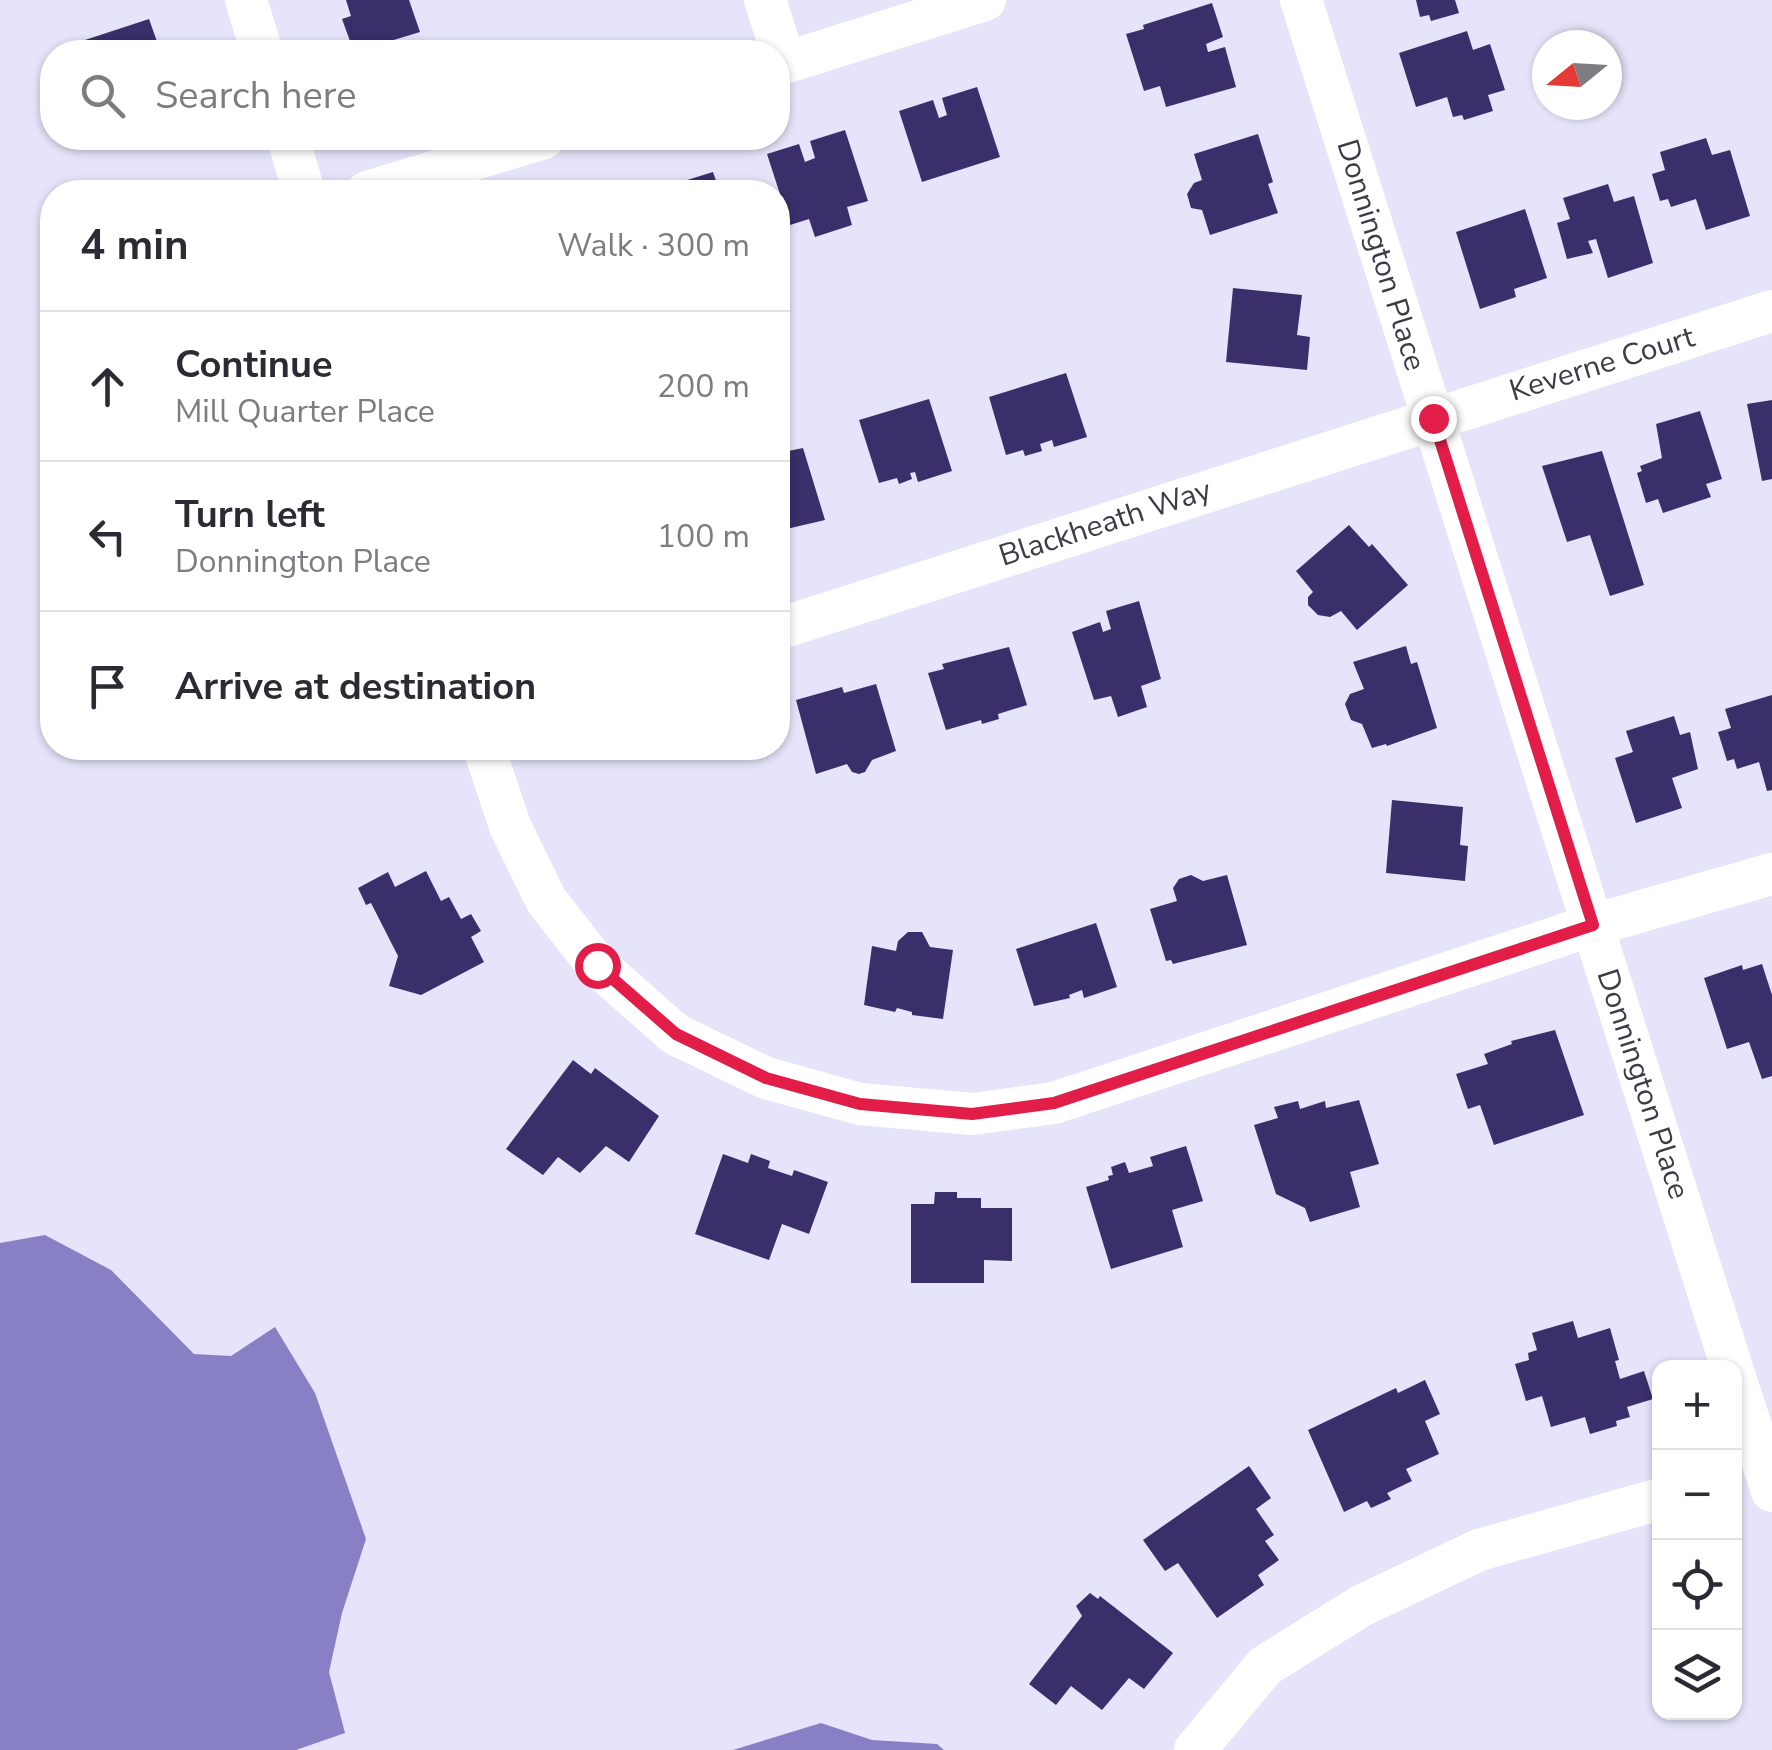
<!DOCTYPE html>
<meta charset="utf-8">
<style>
:root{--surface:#fff;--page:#f2f2f3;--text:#2b2b33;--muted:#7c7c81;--line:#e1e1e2}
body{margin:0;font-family:"Nunito Sans",sans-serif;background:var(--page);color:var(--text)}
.controls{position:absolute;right:30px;bottom:30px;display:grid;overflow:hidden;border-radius:20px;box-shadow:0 2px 8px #0004}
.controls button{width:90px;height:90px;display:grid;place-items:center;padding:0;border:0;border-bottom:2px solid var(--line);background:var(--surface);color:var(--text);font:50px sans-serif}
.compass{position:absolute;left:1532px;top:30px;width:90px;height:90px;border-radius:50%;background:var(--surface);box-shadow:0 2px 8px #0004;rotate:252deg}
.stop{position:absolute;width:30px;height:30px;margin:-22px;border:8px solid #e11d48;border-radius:50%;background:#fff}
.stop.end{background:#e11d48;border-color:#fff;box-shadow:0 2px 10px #0008}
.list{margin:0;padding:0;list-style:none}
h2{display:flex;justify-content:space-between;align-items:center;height:130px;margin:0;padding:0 40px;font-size:42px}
h2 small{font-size:32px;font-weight:400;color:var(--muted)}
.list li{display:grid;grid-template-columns:65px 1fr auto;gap:30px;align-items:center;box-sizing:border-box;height:150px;padding:0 40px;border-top:2px solid var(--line)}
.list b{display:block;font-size:38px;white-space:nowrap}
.list p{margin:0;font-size:32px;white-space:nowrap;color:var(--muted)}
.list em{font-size:32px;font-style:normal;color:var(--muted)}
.icon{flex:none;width:55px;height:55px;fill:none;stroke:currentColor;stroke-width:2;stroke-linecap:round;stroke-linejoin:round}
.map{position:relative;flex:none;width:1772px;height:1750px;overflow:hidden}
.search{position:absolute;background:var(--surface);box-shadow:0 2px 8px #0004;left:40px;top:40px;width:750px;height:110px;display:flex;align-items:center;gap:25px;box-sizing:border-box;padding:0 35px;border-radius:40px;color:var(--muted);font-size:38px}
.panel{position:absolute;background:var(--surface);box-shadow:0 2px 8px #0004;left:40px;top:180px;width:750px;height:580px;border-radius:40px}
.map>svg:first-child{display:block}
</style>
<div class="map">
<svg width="1772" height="1750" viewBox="0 0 1772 1750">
<rect width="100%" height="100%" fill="#e5e4fa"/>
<path fill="#8780c4" d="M 45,1235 L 111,1270 L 194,1354 L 231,1356 L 275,1327 L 315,1393 L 366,1539 L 342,1613 L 329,1672 L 345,1733 L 296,1750 L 0,1750 L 0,1243 Z
M 821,1723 L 872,1740 L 937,1744 L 944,1750 L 733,1750 Z"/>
<path fill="#3a2f6b" d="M 346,0 L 409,0 L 420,32 L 354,52 L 342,19 L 351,16 Z
M 1416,0 L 1455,0 L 1459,13 L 1431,21 L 1429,15 L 1420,17 Z
M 1212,3 L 1223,37 L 1206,44 L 1208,52 L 1225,47 L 1236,87 L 1166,107 L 1160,86 L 1144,91 L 1126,34 L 1144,29 L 1143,25 Z
M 149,19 L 160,50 L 90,52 L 85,40 Z
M 1467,31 L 1473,50 L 1490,44 L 1505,90 L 1488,95 L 1493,111 L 1464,120 L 1462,115 L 1453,117 L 1447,97 L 1416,107 L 1399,53 Z
M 977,87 L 1000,157 L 922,182 L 899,111 L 933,100 L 939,118 L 947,115 L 942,98 Z
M 845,130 L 868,201 L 847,207 L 852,225 L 815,237 L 809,219 L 790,225 L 767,154 L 799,144 L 805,162 L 815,158 L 810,141 Z
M 1258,134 L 1273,182 L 1268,184 L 1278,213 L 1210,235 L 1202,210 L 1191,208 L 1187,194 L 1194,183 L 1202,180 L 1194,154 Z
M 1706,138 L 1712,155 L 1730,150 L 1750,216 L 1706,230 L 1696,199 L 1671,207 L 1668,199 L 1660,201 L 1652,174 L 1665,170 L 1660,152 Z
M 713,172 L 720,192 L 656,192 L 671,187 L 672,191 L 686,187 L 684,181 Z
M 1608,184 L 1614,202 L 1634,196 L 1653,263 L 1608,278 L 1596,239 L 1588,241 L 1593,253 L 1567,259 L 1557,223 L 1570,219 L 1563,198 Z
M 1525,209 L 1547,278 L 1514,289 L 1516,297 L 1480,309 L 1456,232 Z
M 1233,288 L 1302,295 L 1297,335 L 1310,337 L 1307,370 L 1226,362 Z
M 1066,373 L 1087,437 L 1054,447 L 1052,440 L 1040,444 L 1042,451 L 1025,456 L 1023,450 L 1006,455 L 989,397 Z
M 929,399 L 952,471 L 918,482 L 915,472 L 910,473 L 912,479 L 899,484 L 897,478 L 879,483 L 859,420 Z
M 1772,400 L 1772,479 L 1762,481 L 1747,404 Z
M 1700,411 L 1722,479 L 1706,484 L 1711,497 L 1663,513 L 1658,499 L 1646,503 L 1637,473 L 1642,471 L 1640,466 L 1662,458 L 1656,424 Z
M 803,448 L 825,520 L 778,531 L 778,453 Z
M 1602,451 L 1644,585 L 1610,596 L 1590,535 L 1567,542 L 1542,466 Z
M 1349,525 L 1369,547 L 1372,544 L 1408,585 L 1357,630 L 1341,611 L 1330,617 L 1318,615 L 1308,605 L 1308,597 L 1313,592 L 1296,571 Z
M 1139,601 L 1161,679 L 1141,686 L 1147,707 L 1118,717 L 1111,696 L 1094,700 L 1072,632 L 1100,622 L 1103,632 L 1111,629 L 1106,611 Z
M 1406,646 L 1411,664 L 1417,662 L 1437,728 L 1387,746 L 1386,744 L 1372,748 L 1362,724 L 1351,720 L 1345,704 L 1350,694 L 1364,689 L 1353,662 Z
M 1009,647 L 1027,705 L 998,714 L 999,719 L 982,724 L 981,720 L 946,730 L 928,673 L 944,669 L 942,664 Z
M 876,684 L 896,751 L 872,760 L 865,772 L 859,774 L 852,772 L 847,764 L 816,774 L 796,700 L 842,687 L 844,693 Z
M 1772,695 L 1772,790 L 1767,791 L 1759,762 L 1737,769 L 1734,759 L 1727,761 L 1718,732 L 1731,728 L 1725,709 Z
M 1674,716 L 1680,735 L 1690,732 L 1698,769 L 1672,778 L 1682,808 L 1636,823 L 1615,758 L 1633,752 L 1626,731 Z
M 331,748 L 374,748 L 335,760 Z
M 1392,800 L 1463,807 L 1460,845 L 1468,846 L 1465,881 L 1386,873 Z
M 426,871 L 441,901 L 449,897 L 461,919 L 471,914 L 481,931 L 471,937 L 484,962 L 421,995 L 389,986 L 398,956 L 371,903 L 366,905 L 358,888 L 388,872 L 395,887 Z
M 1191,875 L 1203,881 L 1227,875 L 1247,945 L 1173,964 L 1171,960 L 1166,961 L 1150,909 L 1177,901 L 1173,888 L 1179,879 Z
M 1096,923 L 1117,987 L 1084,998 L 1082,990 L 1069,995 L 1070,998 L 1034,1006 L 1016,949 Z
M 908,932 L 922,932 L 930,947 L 953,950 L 943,1019 L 912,1015 L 912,1012 L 897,1008 L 895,1012 L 864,1005 L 872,946 L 896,951 L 898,941 Z
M 1762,964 L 1772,995 L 1772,1076 L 1762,1079 L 1749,1042 L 1727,1049 L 1704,978 L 1742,965 L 1743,970 Z
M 1555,1030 L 1584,1115 L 1494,1145 L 1480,1105 L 1468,1109 L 1456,1074 L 1488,1064 L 1484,1054 L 1512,1044 L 1511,1041 Z
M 573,1060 L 591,1074 L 595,1068 L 659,1116 L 629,1162 L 606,1146 L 580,1173 L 558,1157 L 543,1175 L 506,1149 Z
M 1359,1100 L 1379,1164 L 1350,1172 L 1360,1207 L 1310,1222 L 1305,1208 L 1276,1194 L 1254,1125 L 1278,1118 L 1274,1107 L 1298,1101 L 1300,1109 L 1325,1101 L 1326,1108 Z
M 1186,1146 L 1203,1201 L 1172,1210 L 1183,1247 L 1111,1269 L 1086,1187 L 1109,1180 L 1108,1176 L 1113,1175 L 1111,1167 L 1125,1162 L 1129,1173 L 1153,1166 L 1150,1157 Z
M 723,1154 L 748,1163 L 751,1154 L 770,1161 L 768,1168 L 792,1176 L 794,1170 L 828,1182 L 809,1234 L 782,1224 L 769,1260 L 695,1234 Z
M 935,1192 L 957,1192 L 957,1198 L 981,1198 L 981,1208 L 1012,1208 L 1012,1261 L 984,1260 L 984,1283 L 911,1283 L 911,1204 L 934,1204 Z
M 1573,1321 L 1578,1338 L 1610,1328 L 1619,1360 L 1615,1361 L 1620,1379 L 1644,1371 L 1653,1399 L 1627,1407 L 1630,1417 L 1616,1421 L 1617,1426 L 1590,1434 L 1585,1417 L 1551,1427 L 1542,1396 L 1526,1401 L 1515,1364 L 1529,1360 L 1528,1353 L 1537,1350 L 1532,1333 Z
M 1425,1380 L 1440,1414 L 1425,1421 L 1439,1454 L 1406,1469 L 1412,1481 L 1387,1493 L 1391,1499 L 1371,1508 L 1367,1501 L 1344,1512 L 1308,1430 L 1396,1388 L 1398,1393 Z
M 1249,1466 L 1271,1498 L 1256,1509 L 1274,1535 L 1265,1541 L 1279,1560 L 1258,1575 L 1264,1585 L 1217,1618 L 1178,1563 L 1165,1571 L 1143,1540 Z
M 1090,1593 L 1098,1599 L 1100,1596 L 1173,1653 L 1144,1689 L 1129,1678 L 1102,1710 L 1071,1686 L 1056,1705 L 1029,1684 L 1082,1616 L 1076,1606 Z"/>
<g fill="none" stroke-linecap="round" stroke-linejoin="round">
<path stroke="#fff" stroke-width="42" d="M 246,0 L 262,52
M 765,0 L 785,62
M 1301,0 L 1732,1368
M 778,65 L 985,0
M 288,138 L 304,192
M 367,192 L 544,138
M 778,629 L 1772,311
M 484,748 L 510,826 L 546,900 L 597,965 L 675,1034 L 766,1078 L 860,1104 L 972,1114 L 1054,1103 L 1593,925 L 1772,874
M 1734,1374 L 1772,1491
M 1195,1750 L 1265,1666 L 1361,1606 L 1479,1550 L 1660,1499"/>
</g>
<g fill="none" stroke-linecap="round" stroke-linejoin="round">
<path stroke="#e11d48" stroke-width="12" d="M 597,965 L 676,1034 L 766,1078 L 860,1104 L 972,1114 L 1054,1103 L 1593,925 L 1433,418"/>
</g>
<g text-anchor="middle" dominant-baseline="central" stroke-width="10" stroke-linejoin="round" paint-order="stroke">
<g font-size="30" fill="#3c3b46" stroke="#fff">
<text transform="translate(1381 255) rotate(73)">Donnington Place</text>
<text transform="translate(1602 364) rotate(-17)">Keverne Court</text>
<text transform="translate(1105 523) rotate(-18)">Blackheath Way</text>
<text transform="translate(1643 1084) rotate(72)">Donnington Place</text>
</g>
</g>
</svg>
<div class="controls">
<button>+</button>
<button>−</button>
<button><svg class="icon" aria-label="locate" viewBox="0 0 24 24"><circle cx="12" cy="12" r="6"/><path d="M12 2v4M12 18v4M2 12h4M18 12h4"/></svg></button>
<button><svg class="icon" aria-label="layers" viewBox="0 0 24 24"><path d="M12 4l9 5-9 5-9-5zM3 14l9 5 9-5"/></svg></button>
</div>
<svg class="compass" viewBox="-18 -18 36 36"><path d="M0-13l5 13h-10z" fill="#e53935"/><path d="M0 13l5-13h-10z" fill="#7c7c81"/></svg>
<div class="stop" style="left:597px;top:965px"></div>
<div class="stop end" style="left:1433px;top:418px"></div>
<div class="search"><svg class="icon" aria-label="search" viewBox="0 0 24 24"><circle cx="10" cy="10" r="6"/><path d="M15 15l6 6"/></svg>Search here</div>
<section class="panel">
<h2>4 min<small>Walk · 300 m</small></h2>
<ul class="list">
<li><svg class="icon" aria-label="ahead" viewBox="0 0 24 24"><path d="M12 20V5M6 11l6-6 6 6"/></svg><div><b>Continue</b><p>Mill Quarter Place</p></div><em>200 m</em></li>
<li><svg class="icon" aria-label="left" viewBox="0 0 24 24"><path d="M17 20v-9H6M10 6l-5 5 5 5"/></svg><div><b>Turn left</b><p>Donnington Place</p></div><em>100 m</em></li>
<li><svg class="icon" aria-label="arrive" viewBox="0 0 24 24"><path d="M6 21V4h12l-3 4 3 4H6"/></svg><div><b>Arrive at destination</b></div></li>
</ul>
</section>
</div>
